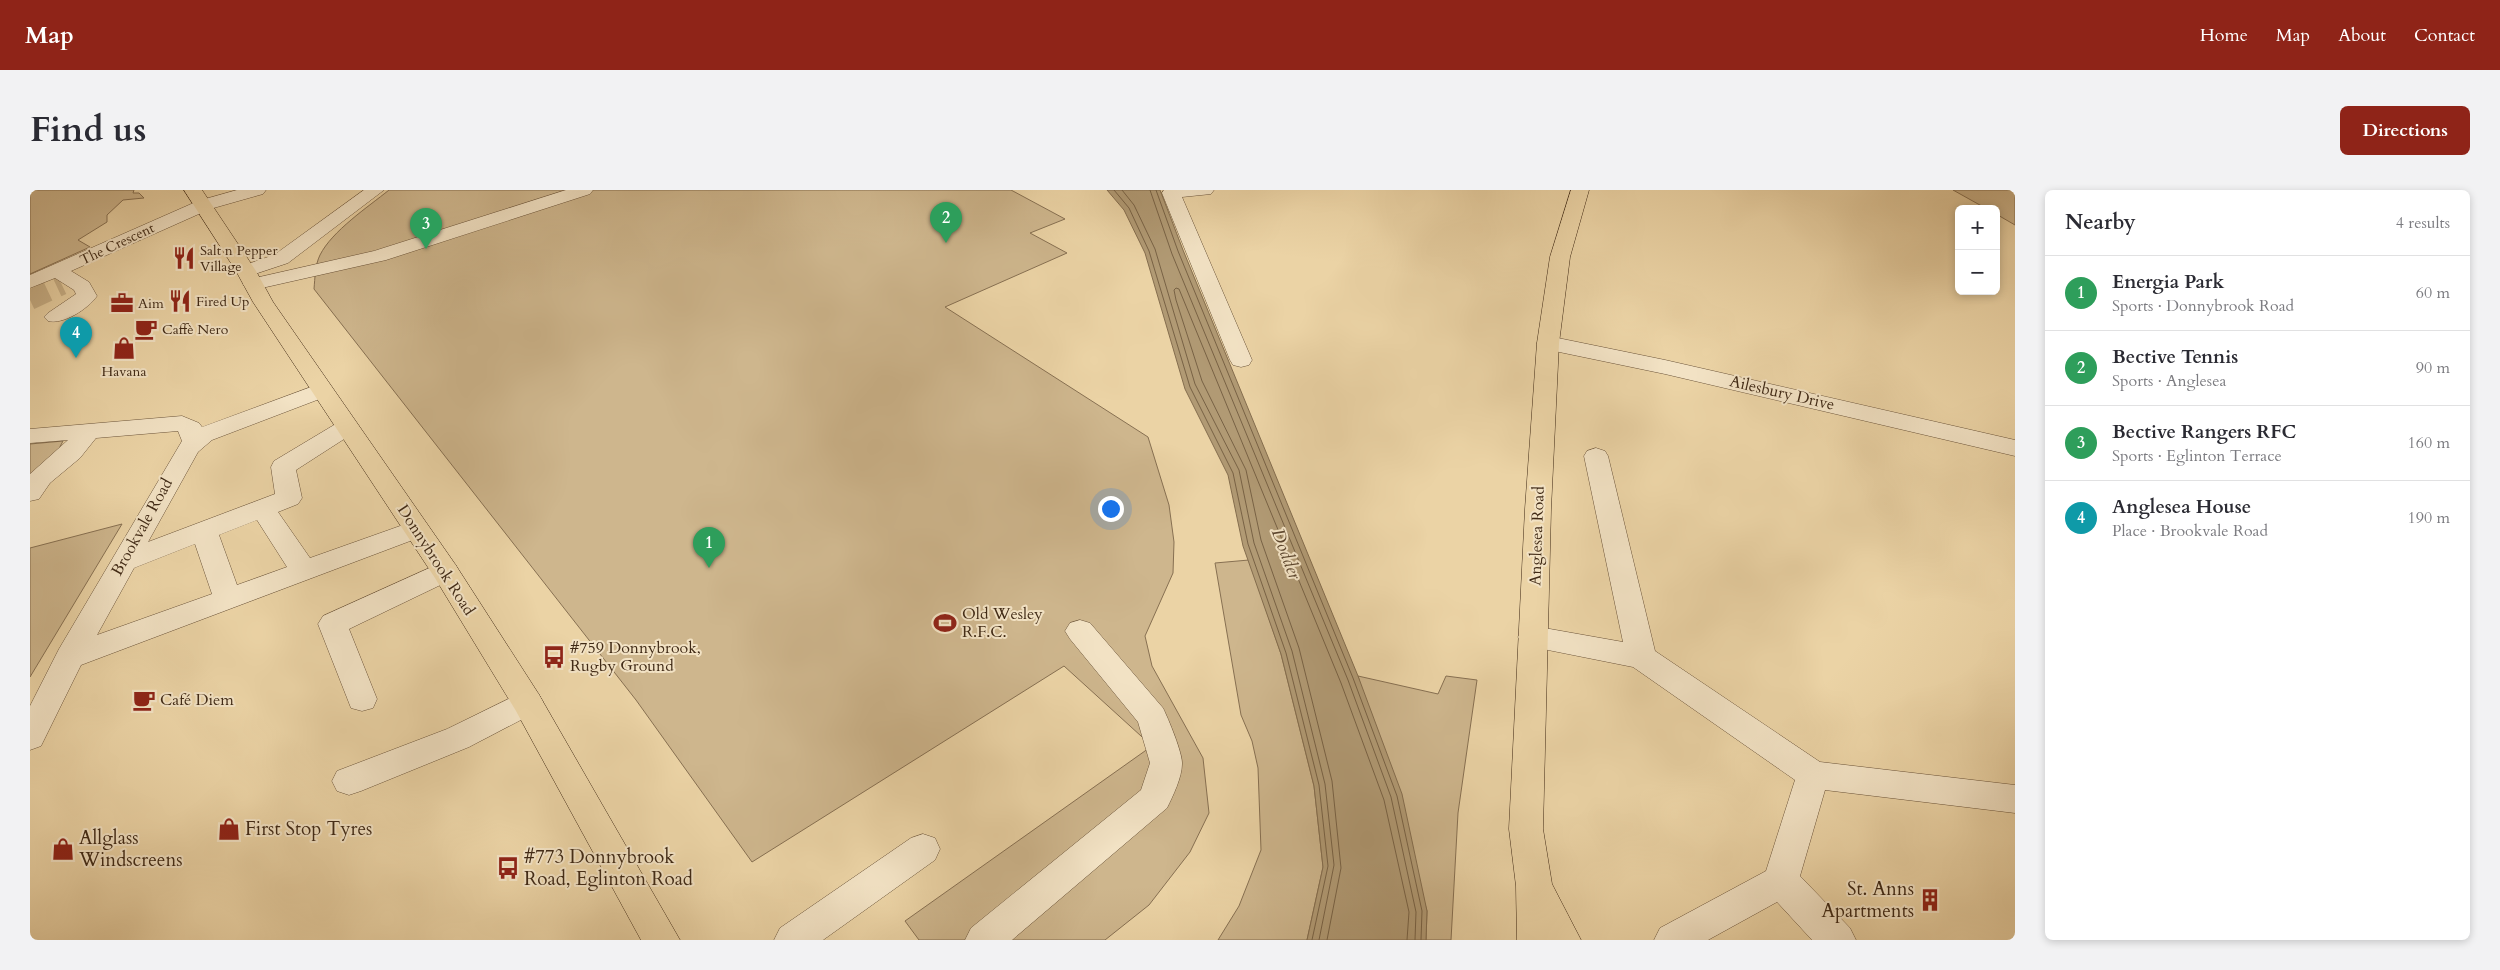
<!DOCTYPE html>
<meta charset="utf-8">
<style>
:root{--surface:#fff;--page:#f2f2f3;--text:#2b2b33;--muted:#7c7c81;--line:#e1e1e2;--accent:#8f2418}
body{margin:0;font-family:Cardo,serif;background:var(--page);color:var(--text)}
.controls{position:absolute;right:15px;top:15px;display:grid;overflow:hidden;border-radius:8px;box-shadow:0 2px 8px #0003}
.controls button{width:45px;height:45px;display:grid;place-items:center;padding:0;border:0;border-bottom:1px solid var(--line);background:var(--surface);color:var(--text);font:25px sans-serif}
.you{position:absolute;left:1080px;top:318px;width:18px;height:18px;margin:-12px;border:4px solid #fff;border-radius:50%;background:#1a73e8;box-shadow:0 0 0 8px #1a73e833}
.badge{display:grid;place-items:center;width:32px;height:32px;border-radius:50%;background:var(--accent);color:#fff;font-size:16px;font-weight:700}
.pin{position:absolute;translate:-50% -41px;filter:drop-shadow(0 1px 2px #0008)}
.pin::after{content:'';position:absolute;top:26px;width:18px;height:15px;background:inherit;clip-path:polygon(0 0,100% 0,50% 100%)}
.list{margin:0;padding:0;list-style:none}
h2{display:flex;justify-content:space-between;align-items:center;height:65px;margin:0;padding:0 20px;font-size:21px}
h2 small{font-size:16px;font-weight:400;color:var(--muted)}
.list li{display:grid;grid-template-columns:32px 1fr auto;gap:15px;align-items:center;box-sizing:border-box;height:75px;padding:0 20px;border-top:1px solid var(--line)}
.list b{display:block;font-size:19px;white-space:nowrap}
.list p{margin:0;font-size:16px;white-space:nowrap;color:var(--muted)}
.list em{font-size:16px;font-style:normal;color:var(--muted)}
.map{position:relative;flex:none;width:1985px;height:750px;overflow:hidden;border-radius:8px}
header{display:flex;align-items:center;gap:30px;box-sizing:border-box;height:70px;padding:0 25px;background:var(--accent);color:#fff}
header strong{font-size:24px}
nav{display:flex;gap:28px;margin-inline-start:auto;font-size:18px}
.intro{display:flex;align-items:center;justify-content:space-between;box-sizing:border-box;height:120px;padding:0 30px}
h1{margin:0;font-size:35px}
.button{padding:12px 22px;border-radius:8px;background:var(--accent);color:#fff;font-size:18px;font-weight:700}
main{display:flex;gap:30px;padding:0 30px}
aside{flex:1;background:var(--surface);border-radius:8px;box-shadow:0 2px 8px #0003}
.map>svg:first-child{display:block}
</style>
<header>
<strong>Map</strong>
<nav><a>Home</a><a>Map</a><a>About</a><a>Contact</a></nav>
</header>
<div class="intro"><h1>Find us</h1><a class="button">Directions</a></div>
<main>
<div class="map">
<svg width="1985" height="750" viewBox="0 0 1985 750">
<rect width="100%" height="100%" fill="#ebd3a5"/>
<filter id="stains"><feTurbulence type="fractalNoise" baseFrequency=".004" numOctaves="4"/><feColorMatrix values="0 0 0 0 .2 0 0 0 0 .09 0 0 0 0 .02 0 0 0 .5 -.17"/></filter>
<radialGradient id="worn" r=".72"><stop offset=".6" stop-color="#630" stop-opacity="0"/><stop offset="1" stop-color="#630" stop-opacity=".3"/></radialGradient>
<path fill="#ceb68d" stroke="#877052" d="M 0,0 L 104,0 L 103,3 L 109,3 L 114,8 L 93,10 L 77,25 L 77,32 L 48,50 L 60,57 L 0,84 Z
M 359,0 L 981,0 L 1035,29 L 1000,43 L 1037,63 L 915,117 L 1118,247 L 1139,315 L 1144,352 L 1143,383 L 1115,446 L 1122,476 L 1173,568 L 1179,623 L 1160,662 L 1119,715 L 1075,750 L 889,750 L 875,731 L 1122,556 L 1034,476 L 722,672 L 606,510 L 284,99 C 285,88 285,75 290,65 C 302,41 338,17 359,0 Z
M 1923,0 L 1985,0 L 1985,35 L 1966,24 L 1966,19 L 1957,19 Z
M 33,251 L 24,268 L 0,284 L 0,254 Z
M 92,334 L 0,487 L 0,358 Z
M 1219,370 L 1251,464 L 1284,596 L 1293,677 L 1277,750 L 1188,750 L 1209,716 L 1231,660 L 1228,578 L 1222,551 L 1211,525 L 1185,373 Z
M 1328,486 L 1408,504 L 1416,486 L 1447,490 L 1428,623 L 1421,750 L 1396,750 L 1397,721 Z"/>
<path fill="#b19a74" stroke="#846d4e" d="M 1077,0 L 1130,0 L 1153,60 L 1328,486 L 1372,604 L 1397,721 L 1396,750 L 1277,750 L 1293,677 L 1284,596 L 1251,464 L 1213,356 L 1198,285 L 1155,199 L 1115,63 L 1094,20 Z"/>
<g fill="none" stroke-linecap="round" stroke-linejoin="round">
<path stroke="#786245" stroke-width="1" d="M 1084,0 L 1099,18 L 1119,61 L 1160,197 L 1203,283 L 1218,354 L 1256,463 L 1289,595 L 1298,676 L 1282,750
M 1092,0 L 1104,15 L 1125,59 L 1165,194 L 1209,280 L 1224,353 L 1262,461 L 1295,594 L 1304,675 L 1289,750
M 1120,0 L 1142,64 L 1318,490 L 1361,607 L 1386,722 L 1385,750
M 1126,0 L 1148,61 L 1323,488 L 1367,606 L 1392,721 L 1391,750
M 1297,750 L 1311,678 L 1302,591 L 1269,458 L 1231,350 L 1216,280 L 1172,191 L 1146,110 L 1144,100 L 1146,98 L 1149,99 L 1311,493 L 1354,610 L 1379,722 L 1377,750"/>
<path stroke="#c9b188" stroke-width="20" stroke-dasharray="20 10" stroke-linecap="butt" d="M 0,110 L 32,95"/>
<defs>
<path id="minor" d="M 207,0 L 236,0 L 233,4 L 180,19 L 41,81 L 59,92 L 67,106 C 58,119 33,135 18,131 L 14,127 L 18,123 L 46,104 L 44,100 L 25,88 L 0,98 L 0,85 L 168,11 Z
M 334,0 L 354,0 L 258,73 L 216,87 L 209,85 L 206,81 L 209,77 L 244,65 Z
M 536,0 L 563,0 L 560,4 L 356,70 L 223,100 L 216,98 L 213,94 L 216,90 L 344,61 Z
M 1134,0 L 1184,0 L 1181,4 L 1152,7 L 1222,170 L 1219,175 L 1211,177 L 1203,175 L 1200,170 L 1132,3 Z
M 1518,146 L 1635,170 L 1985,250 L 1985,266 L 1635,184 L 1510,158 L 1507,153 L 1510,148 Z
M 292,193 L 300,195 L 303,200 L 300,205 L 182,250 L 168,262 L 118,352 L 245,304 L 241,277 L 244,271 L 309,232 L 317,230 L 325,232 L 329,237 L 325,242 L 266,280 L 272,308 L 268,314 L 248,322 L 280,368 L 387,330 L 396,333 L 400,339 L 396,345 L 51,475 L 11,556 L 0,560 L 0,516 L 29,459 L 152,251 L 148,241 L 66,248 L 50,268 L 20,293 L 9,309 L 0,311 L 0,284 L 38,250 L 0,253 L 0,239 L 152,226 L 169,233 L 172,237 ZM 227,330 L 257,377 L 207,395 L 189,345 ZM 165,354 L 182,404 L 67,445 L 104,378 Z
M 1566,258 L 1575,261 L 1578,266 L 1625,461 L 1790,572 L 1985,595 L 1985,623 L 1795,600 L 1770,686 L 1820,738 L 1826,750 L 1782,750 L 1747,712 L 1678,750 L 1624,750 L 1630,738 L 1736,681 L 1765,590 L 1603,477 L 1493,455 L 1488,447 L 1493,439 L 1503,436 L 1593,452 L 1554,266 L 1557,261 Z
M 415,371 L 425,374 L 429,381 L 425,388 L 319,439 L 347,509 L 343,518 L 332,521 L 321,518 L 288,434 L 293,426 Z
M 1050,430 L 1060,433 L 1133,518 C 1138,528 1153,564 1152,574 C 1152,587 1143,606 1137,618 L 982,750 L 935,750 L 941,738 L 1111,600 L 1120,573 L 1108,532 L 1040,449 L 1035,441 L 1040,433 Z
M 497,500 L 508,503 L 513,512 L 508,521 L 439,557 L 331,601 L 319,605 L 307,601 L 302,591 L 307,581 L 417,539 Z
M 893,644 L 905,648 L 910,659 L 905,670 L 793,750 L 744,750 L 750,738 L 881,648 Z"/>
<path id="major" d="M 154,0 L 172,0 L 226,81 L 243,112 L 425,374 L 508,503 L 650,750 L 611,750 L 486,521 L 405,388 L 223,112 L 206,81 Z
M 1541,0 L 1559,0 L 1540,67 L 1529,153 L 1521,319 L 1513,639 L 1522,694 L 1551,750 L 1487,750 L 1486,696 L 1479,639 L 1495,319 L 1507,153 L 1520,67 Z"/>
</defs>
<use href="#minor" stroke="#6b543a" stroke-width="1"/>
<use href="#major" stroke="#402a16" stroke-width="1"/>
<use href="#minor" fill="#f2e2c4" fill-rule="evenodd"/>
<use href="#major" fill="#ebd3a5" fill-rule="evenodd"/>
</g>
<defs>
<symbol id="restaurant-bare" viewBox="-9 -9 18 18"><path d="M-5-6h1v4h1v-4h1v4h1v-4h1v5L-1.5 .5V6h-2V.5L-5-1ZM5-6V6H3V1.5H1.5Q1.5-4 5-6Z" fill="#8f2418" stroke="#f2e2c4" stroke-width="2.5" paint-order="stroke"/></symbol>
<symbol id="office-bare" viewBox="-9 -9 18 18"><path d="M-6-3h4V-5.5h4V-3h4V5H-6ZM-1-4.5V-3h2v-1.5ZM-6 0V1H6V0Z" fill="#8f2418" stroke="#f2e2c4" stroke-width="2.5" paint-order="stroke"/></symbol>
<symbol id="cafe-bare" viewBox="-9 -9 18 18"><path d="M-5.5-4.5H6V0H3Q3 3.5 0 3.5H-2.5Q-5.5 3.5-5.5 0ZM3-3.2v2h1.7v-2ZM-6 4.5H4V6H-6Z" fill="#8f2418" stroke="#f2e2c4" stroke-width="2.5" paint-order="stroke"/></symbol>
<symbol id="shop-bare" viewBox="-9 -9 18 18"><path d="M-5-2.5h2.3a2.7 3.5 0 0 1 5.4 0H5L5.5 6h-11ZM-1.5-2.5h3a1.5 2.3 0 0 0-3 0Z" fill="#8f2418" stroke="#f2e2c4" stroke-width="2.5" paint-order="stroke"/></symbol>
<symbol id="stadium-bare" viewBox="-9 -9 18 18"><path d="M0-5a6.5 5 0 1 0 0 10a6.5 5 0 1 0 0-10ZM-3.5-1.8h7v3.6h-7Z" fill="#8f2418" stroke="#f2e2c4" stroke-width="2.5" paint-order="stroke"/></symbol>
<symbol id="bus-bare" viewBox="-9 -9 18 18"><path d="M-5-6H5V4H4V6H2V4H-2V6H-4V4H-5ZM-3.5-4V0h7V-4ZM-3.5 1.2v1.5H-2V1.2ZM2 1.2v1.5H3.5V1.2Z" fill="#8f2418" stroke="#f2e2c4" stroke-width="2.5" paint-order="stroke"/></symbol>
<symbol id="building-bare" viewBox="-9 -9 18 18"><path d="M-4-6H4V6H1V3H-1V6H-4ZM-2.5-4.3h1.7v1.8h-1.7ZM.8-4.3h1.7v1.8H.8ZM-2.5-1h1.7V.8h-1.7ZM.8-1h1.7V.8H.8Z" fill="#8f2418" stroke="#f2e2c4" stroke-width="2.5" paint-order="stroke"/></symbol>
</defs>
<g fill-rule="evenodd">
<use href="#restaurant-bare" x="138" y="52" width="32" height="32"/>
<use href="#restaurant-bare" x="134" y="95" width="32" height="32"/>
<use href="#office-bare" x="76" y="97" width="32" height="32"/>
<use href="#cafe-bare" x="100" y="123" width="32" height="32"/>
<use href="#shop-bare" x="78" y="142" width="32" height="32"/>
<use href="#stadium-bare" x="899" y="417" width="32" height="32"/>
<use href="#bus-bare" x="508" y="451" width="32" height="32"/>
<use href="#cafe-bare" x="98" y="494" width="32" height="32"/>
<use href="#shop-bare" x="183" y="623" width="32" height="32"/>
<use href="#shop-bare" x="17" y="643" width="32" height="32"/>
<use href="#bus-bare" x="462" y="662" width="32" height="32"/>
<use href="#building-bare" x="1884" y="694" width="32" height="32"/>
</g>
<g text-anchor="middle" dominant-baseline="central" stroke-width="4" stroke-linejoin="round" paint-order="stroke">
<g font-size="14" fill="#402a16" stroke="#f2e2c4">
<text transform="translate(87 54) rotate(-25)">The Crescent</text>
</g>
<g font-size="14" fill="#402a16" stroke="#f2e2c4" text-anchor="start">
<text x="170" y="60">Salt n Pepper<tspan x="170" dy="16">Village</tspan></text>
<text x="166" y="111">Fired Up</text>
<text x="108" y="113">Aim</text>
<text x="132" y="139">Caffè Nero</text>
<text x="94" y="181" text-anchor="middle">Havana</text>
</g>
<g font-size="16" fill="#402a16" stroke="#f2e2c4">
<text transform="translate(1752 203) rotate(13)">Ailesbury Drive</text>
<text transform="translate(112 337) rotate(-61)">Brookvale Road</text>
<text transform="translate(1507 346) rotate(-88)">Anglesea Road</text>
<text transform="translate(406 370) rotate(57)">Donnybrook Road</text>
</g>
<g font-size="16" fill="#402a16" stroke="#f2e2c4" text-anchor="start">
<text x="932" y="424">Old Wesley<tspan x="932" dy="18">R.F.C.</tspan></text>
<text x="540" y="458">#759 Donnybrook,<tspan x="540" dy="18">Rugby Ground</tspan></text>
<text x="130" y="510">Café Diem</text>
</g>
<g font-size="18" font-style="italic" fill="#5c462e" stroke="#f2e2c4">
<text transform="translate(1256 364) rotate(69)">Dodder</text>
</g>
<g font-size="19" fill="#402a16" stroke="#f2e2c4" text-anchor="start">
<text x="215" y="639">First Stop Tyres</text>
<text x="49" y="648">Allglass<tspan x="49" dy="22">Windscreens</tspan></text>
<text x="494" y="667">#773 Donnybrook<tspan x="494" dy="22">Road, Eglinton Road</tspan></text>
<text x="1884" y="699" text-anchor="end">St. Anns<tspan x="1884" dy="22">Apartments</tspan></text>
</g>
</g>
<rect width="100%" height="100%" filter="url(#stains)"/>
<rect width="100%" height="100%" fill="url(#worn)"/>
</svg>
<div class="controls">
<button>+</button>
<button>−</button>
</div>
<div class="you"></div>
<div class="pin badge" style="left:679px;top:378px;background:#2e9e5b">1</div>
<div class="pin badge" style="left:916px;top:53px;background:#2e9e5b">2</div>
<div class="pin badge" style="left:396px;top:59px;background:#2e9e5b">3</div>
<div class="pin badge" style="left:46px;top:168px;background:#0f9aa8">4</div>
</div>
<aside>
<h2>Nearby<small>4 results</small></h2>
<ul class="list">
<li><span class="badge" style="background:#2e9e5b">1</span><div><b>Energia Park</b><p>Sports · Donnybrook Road</p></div><em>60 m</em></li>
<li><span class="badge" style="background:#2e9e5b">2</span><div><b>Bective Tennis</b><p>Sports · Anglesea</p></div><em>90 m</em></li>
<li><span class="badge" style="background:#2e9e5b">3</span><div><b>Bective Rangers RFC</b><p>Sports · Eglinton Terrace</p></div><em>160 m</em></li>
<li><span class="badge" style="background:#0f9aa8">4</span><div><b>Anglesea House</b><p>Place · Brookvale Road</p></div><em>190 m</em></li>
</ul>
</aside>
</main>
